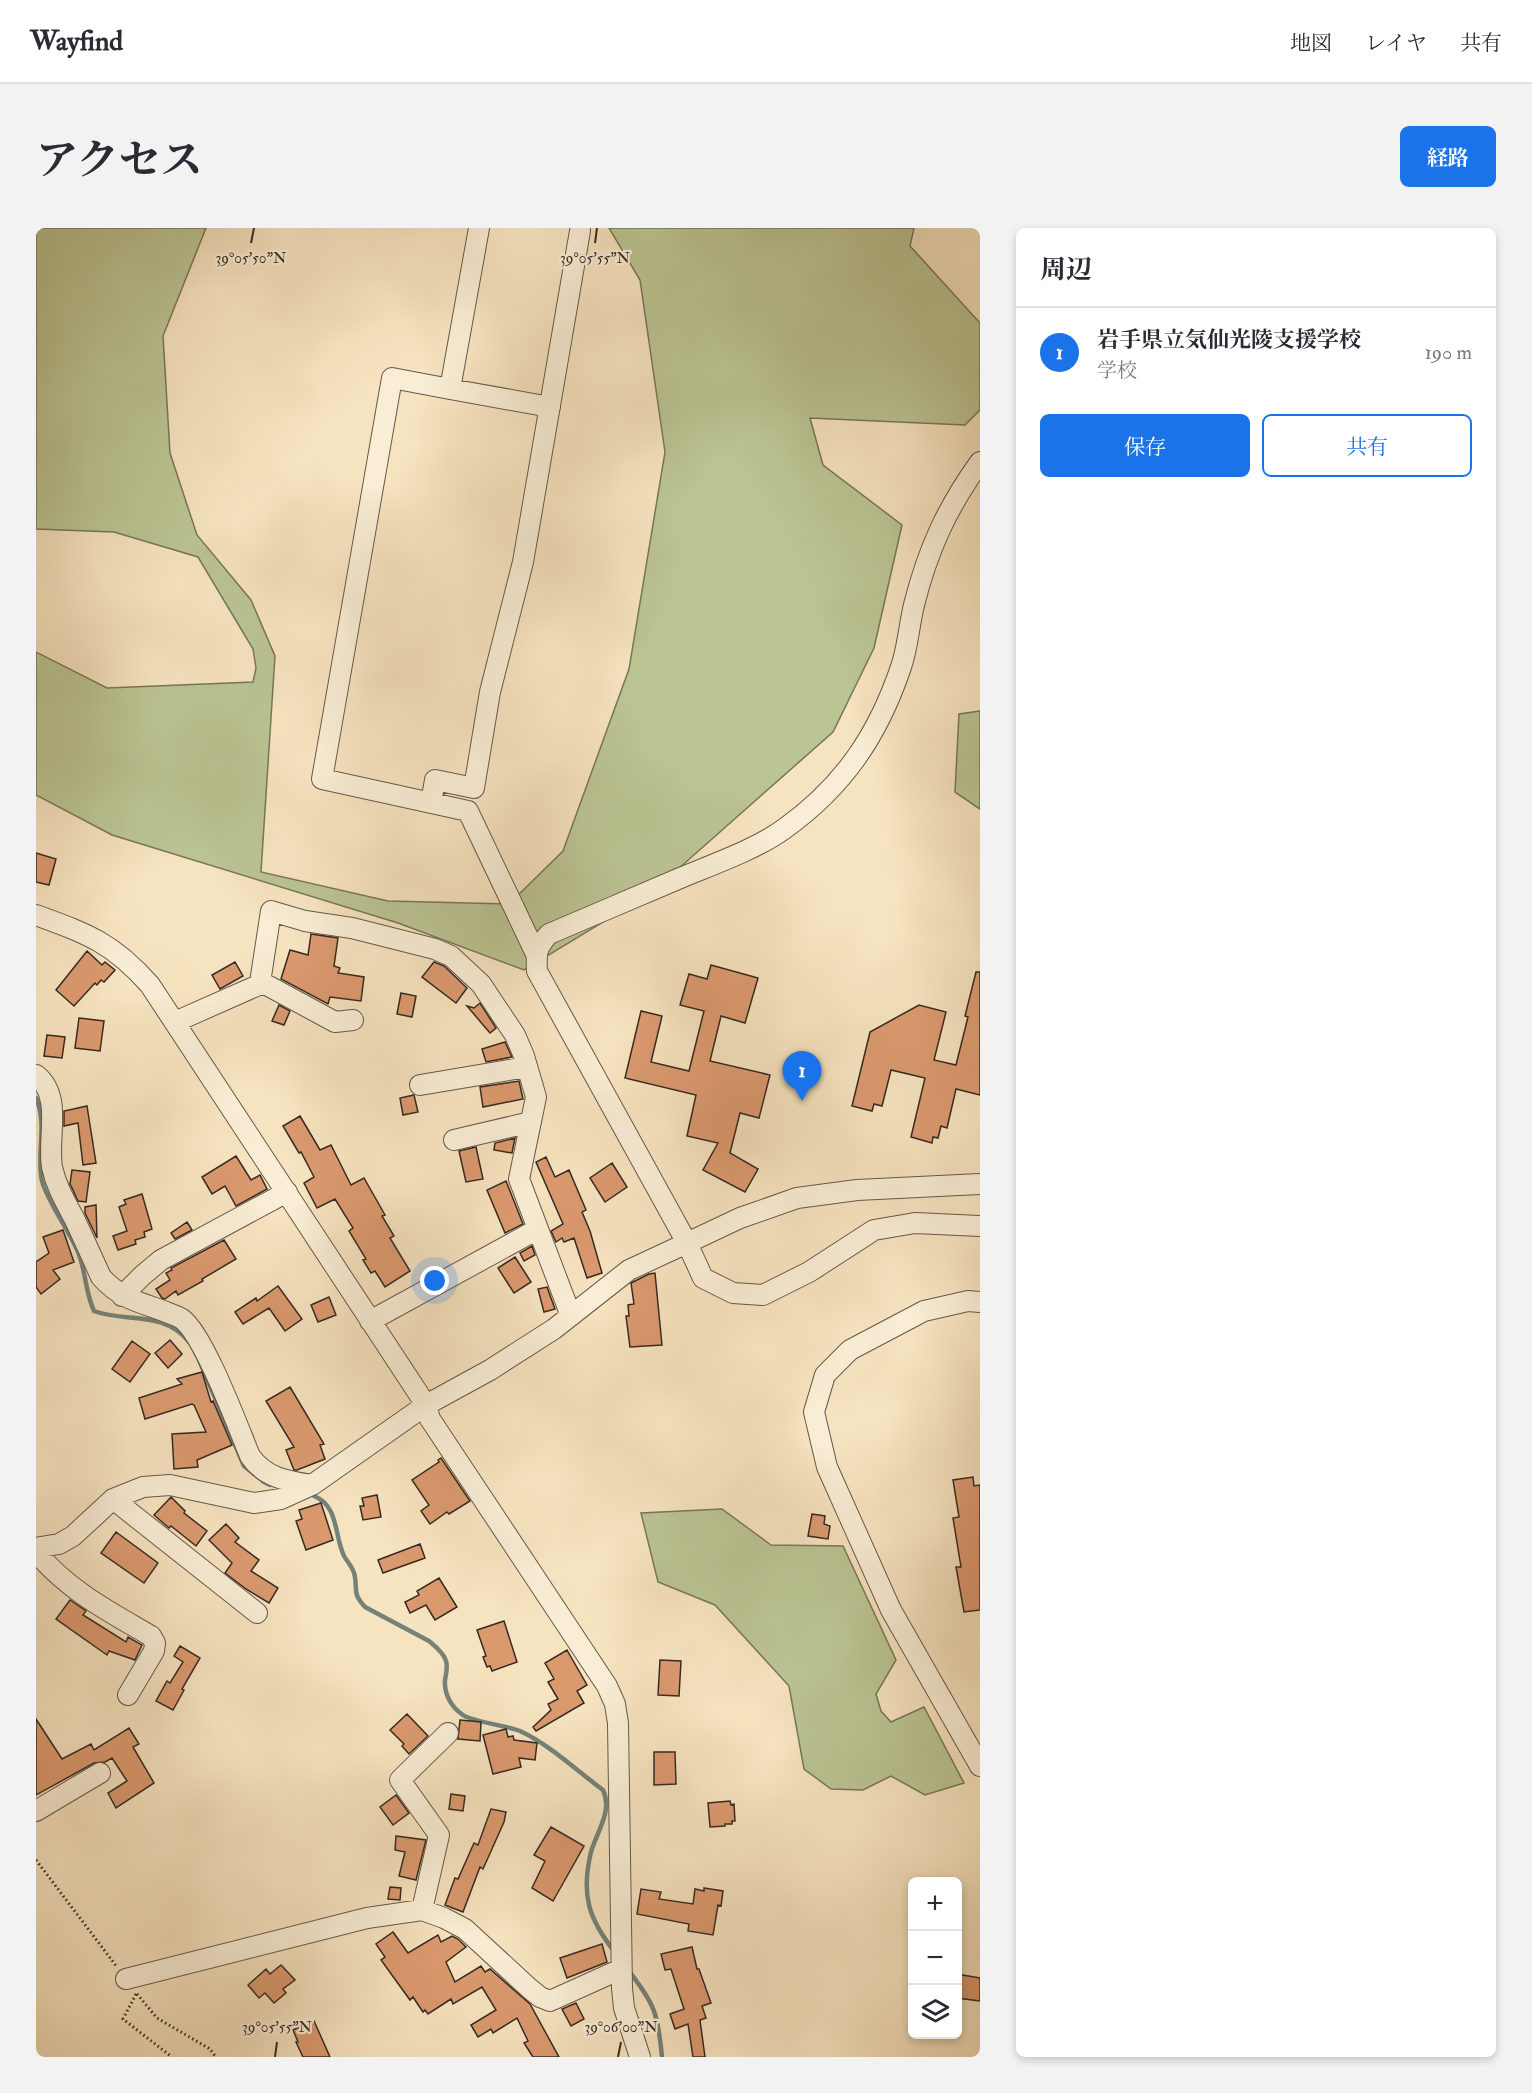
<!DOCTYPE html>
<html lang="ja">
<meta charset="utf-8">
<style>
:root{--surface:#fff;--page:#f2f2f3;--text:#2b2b33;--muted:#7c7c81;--line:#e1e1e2;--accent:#1a73e8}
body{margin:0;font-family:"IM FELL Double Pica","Noto Serif JP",serif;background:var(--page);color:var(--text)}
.controls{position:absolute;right:18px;bottom:18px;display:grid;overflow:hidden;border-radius:9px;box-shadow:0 3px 9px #0003}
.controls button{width:54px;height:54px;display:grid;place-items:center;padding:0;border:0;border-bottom:2px solid var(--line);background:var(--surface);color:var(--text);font:30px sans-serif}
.you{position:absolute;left:399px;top:1053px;width:21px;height:21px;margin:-15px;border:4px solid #fff;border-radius:50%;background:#1a73e8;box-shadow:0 0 0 9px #1a73e833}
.badge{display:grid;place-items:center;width:39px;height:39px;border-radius:50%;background:var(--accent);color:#fff;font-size:20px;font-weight:700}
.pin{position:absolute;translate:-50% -50px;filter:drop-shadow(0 2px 3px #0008)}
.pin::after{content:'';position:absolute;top:32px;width:21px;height:18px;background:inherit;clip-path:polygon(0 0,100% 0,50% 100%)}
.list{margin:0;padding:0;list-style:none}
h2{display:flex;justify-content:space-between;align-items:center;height:78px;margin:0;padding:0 24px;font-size:26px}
h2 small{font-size:20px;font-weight:400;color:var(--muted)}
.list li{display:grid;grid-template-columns:39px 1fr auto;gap:18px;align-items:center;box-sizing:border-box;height:90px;padding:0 24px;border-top:2px solid var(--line)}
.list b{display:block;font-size:22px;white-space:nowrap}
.list p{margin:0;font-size:20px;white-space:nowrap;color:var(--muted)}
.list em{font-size:20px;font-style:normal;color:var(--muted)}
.actions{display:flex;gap:12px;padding:18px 24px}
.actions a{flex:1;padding:14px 0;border:2px solid var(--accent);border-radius:9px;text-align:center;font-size:21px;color:var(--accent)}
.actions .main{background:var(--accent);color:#fff}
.icon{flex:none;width:33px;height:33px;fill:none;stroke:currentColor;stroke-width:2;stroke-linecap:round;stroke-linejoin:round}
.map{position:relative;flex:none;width:944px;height:1829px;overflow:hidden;border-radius:9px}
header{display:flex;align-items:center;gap:36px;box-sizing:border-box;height:84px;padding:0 30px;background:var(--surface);border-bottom:2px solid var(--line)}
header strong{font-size:28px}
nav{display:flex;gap:33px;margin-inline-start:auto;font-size:21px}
.intro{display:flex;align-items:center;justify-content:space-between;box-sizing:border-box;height:144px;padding:0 36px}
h1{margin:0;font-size:42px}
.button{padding:15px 27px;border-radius:9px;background:var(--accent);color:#fff;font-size:21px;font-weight:700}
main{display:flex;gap:36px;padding:0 36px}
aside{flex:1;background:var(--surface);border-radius:9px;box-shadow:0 3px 9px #0003}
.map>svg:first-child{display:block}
</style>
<header>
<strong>Wayfind</strong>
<nav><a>地図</a><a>レイヤ</a><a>共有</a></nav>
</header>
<div class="intro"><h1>アクセス</h1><a class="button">経路</a></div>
<main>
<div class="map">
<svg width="944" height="1829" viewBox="0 0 944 1829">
<rect width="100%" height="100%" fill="#f6e3bf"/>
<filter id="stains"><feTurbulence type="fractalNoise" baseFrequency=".00333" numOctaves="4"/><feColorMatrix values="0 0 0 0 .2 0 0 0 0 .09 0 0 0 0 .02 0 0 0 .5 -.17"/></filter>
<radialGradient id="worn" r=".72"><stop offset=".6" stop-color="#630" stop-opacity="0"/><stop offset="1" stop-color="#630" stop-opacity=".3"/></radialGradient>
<path fill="#bbc493" stroke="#78765a" stroke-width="1.5" d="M 0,0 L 170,0 L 127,108 L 134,225 L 161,307 L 215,372 L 239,428 L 225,644 L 352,673 L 473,676 L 527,623 L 593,441 L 629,224 L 604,52 L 573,0 L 878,0 L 874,18 L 944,95 L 944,182 L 929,197 L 774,190 L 787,237 L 866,297 L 838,420 L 797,504 L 615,665 L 488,742 L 362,695 L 76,607 L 0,567 L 0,424 L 71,460 L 217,454 L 220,440 L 217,421 L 162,329 L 78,304 L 0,301 Z
M 944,483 L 944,581 L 919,564 L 923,486 Z
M 686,1281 L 735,1317 L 807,1318 L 860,1432 L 840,1466 L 845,1483 L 855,1494 L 888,1479 L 928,1555 L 889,1567 L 855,1548 L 827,1562 L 795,1561 L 768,1541 L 753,1458 L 679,1377 L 622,1354 L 605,1285 Z"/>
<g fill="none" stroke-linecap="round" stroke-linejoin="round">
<path stroke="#74827a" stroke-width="4.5" d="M 0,870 C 12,896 0,926 6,953 C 12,975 33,1002 42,1024 C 50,1043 49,1064 58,1083 C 90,1095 129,1082 153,1114
M 163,1132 L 208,1238 L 228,1254 L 234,1257
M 278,1268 C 303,1278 298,1307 308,1328 C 312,1335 318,1340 319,1349 C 321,1363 317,1366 329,1379 L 393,1413 C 399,1418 408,1425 410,1433 C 412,1439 410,1446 409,1452 C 408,1466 415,1479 427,1487 C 437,1494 469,1497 484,1503 C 514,1517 540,1542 567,1562 C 577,1583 561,1603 555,1624 C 545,1666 552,1690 578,1723
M 592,1742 C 619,1776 622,1786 626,1829"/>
</g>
<path fill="#db996e" stroke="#362922" stroke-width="1.5" d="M 0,625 L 20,631 L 13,657 L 0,654 Z
M 275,706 L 302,710 L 298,738 L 304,740 L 302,745 L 328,749 L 325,773 L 294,769 L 292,776 L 245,751 L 254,722 L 272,727 Z
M 51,723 L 66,737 L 69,734 L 79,742 L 68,754 L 65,752 L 61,757 L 59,755 L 38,778 L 20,762 Z
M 199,734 L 207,748 L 184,761 L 176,747 Z
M 398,734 L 408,738 L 431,760 L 420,775 L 386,749 Z
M 675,737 L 722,750 L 709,795 L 685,788 L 674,833 L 734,847 L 723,890 L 704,885 L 694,925 L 722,941 L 709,964 L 667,942 L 682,915 L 651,908 L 660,867 L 589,850 L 605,783 L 626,788 L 615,834 L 653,843 L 668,783 L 644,777 L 653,746 L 671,751 Z
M 940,744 L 944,744 L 944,867 L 920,861 L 911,900 L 905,898 L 902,910 L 897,909 L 896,915 L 875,909 L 889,850 L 855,842 L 846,878 L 838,876 L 836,883 L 816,878 L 834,804 L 883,777 L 910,784 L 898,832 L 920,837 L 932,789 L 929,788 Z
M 365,765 L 380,768 L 376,789 L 361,786 Z
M 444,775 L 460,800 L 454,805 L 431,778 L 438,780 Z
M 243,777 L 254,783 L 248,797 L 236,793 Z
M 43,790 L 68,793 L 64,823 L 39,820 Z
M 11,807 L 29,809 L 26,830 L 8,828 Z
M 469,814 L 476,829 L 450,834 L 446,821 Z
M 483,853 L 487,871 L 447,879 L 444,859 Z
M 378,867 L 382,884 L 367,887 L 364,870 Z
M 51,878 L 60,935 L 47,937 L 42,895 L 28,898 L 28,883 Z
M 264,888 L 284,922 L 295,917 L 315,957 L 328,950 L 349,987 L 346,988 L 358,1008 L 354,1010 L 374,1043 L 349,1059 L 339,1043 L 335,1045 L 327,1032 L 330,1031 L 313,1003 L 317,1000 L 299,971 L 281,980 L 268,955 L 278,949 L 265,924 L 263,925 L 247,898 Z
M 479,910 L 476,925 L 458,922 L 459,915 Z
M 440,919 L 447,951 L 430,954 L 423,923 Z
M 200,928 L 215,952 L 224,947 L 231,961 L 200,978 L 189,958 L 176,966 L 166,949 Z
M 510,929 L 519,949 L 533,942 L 550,982 L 546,984 L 554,1003 L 566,1045 L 551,1050 L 538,1010 L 528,1014 L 526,1010 L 520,1014 L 515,1003 L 527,996 L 500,934 Z
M 576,935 L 591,959 L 569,974 L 554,950 Z
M 36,942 L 54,944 L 50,974 L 42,973 L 36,960 L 34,956 Z
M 470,953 L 487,996 L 469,1005 L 451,962 Z
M 106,966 L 116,1001 L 108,1004 L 109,1009 L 99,1012 L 100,1016 L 82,1022 L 77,1008 L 91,1003 L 83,979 L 90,976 L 88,972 Z
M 60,977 L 61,1010 L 49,985 L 49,979 Z
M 151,994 L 156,1002 L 139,1011 L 135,1005 Z
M 27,1002 L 38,1034 L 17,1042 L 24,1051 L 5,1066 L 0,1059 L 0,1034 L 13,1025 L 7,1009 Z
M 188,1012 L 200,1031 L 166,1051 L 167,1053 L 142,1067 L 140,1063 L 129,1071 L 126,1070 L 120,1061 L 134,1052 L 130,1045 L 136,1042 L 135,1040 Z
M 496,1018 L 499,1027 L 488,1033 L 484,1025 Z
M 479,1029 L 495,1054 L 478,1065 L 462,1040 Z
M 619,1045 L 626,1117 L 594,1119 L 590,1088 L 593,1088 L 592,1077 L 598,1076 L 595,1055 L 613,1046 Z
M 242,1058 L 266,1091 L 249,1103 L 233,1080 L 207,1096 L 199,1084 L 220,1070 L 221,1073 Z
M 511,1059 L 519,1081 L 508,1084 L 502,1061 Z
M 293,1069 L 300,1087 L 282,1094 L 275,1077 Z
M 134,1112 L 146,1126 L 132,1140 L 119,1125 Z
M 96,1113 L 114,1126 L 94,1154 L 76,1141 Z
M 166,1144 L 175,1174 L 177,1173 L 196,1217 L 161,1232 L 162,1239 L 138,1241 L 136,1206 L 170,1204 L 158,1177 L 156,1176 L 109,1191 L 103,1170 L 146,1156 L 141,1151 Z
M 254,1159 L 288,1216 L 284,1217 L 289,1231 L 261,1242 L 258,1242 L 250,1222 L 258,1219 L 230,1173 Z
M 405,1230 L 434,1273 L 413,1286 L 411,1284 L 394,1296 L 385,1283 L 393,1277 L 376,1252 L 403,1234 L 402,1232 Z
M 937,1249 L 938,1258 L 944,1257 L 944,1382 L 928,1384 L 920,1339 L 925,1339 L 917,1290 L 923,1289 L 917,1252 Z
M 341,1267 L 345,1289 L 327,1292 L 324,1278 L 328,1278 L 326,1270 Z
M 135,1269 L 149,1283 L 148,1285 L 171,1303 L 160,1318 L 135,1298 L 133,1300 L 118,1287 Z
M 285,1275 L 297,1312 L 270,1322 L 260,1293 L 266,1291 L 263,1282 Z
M 776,1286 L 789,1288 L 788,1296 L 794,1298 L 792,1311 L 772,1308 Z
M 190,1296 L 203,1310 L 199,1314 L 223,1332 L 215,1343 L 242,1360 L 233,1375 L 210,1361 L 189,1345 L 196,1335 L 173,1312 Z
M 80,1304 L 122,1335 L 108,1355 L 65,1325 Z
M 384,1316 L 389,1330 L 347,1345 L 342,1332 Z
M 403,1350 L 421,1379 L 399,1392 L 390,1377 L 374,1385 L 369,1374 L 383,1367 L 381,1363 Z
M 34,1372 L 50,1383 L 47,1387 L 90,1414 L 92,1409 L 106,1417 L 99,1432 L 73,1423 L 71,1427 L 20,1391 Z
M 468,1393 L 481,1434 L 456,1443 L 454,1438 L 451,1439 L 447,1429 L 450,1428 L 441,1402 Z
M 144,1418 L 164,1430 L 146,1461 L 148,1462 L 137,1482 L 120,1473 L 131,1453 L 134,1455 L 147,1434 L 138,1428 Z
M 531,1422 L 551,1457 L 541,1463 L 548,1475 L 500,1503 L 497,1499 L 515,1482 L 512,1476 L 522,1471 L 512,1454 L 518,1451 L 509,1435 Z
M 624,1432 L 645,1433 L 643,1468 L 622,1467 Z
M 371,1486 L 392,1508 L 373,1526 L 366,1518 L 368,1516 L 354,1502 Z
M 0,1491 L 26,1531 L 55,1516 L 58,1522 L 93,1500 L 103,1516 L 97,1519 L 118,1555 L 80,1580 L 72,1565 L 91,1553 L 76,1530 L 69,1534 L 58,1535 L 0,1567 Z
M 424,1492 L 445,1494 L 444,1513 L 422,1511 Z
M 470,1501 L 472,1509 L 477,1508 L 478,1512 L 501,1515 L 499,1532 L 483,1530 L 485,1539 L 457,1546 L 447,1507 Z
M 618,1524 L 639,1524 L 640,1556 L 618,1557 Z
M 415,1566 L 429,1568 L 427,1583 L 413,1581 Z
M 360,1567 L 373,1585 L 357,1597 L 344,1579 Z
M 694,1573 L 695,1577 L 698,1576 L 699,1593 L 696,1593 L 696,1596 L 689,1596 L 689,1598 L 674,1599 L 672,1575 Z
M 455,1581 L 470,1584 L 468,1594 L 447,1641 L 444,1639 L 427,1684 L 409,1677 L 419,1650 L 422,1651 L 438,1615 L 442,1617 Z
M 515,1599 L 548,1618 L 517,1673 L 496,1660 L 509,1633 L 498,1627 Z
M 360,1608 L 390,1612 L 380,1652 L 363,1648 L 369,1624 L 359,1622 Z
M 354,1659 L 365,1660 L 364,1672 L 352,1671 Z
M 668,1660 L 687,1663 L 685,1678 L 682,1677 L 677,1707 L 652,1703 L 653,1696 L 601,1686 L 605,1661 L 625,1664 L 623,1671 L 657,1676 L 659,1661 L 668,1663 Z
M 357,1704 L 372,1725 L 402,1707 L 405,1714 L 416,1708 L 422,1711 L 430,1719 L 410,1734 L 419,1754 L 445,1738 L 449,1744 L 454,1741 L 494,1776 L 523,1829 L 497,1829 L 488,1815 L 492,1813 L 481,1790 L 457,1805 L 455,1801 L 442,1809 L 435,1797 L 460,1782 L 446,1759 L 417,1776 L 415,1771 L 392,1786 L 389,1782 L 387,1784 L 377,1769 L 374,1772 L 345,1732 L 349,1729 L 340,1716 Z
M 566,1716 L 571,1734 L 531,1750 L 524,1730 Z
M 656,1719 L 661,1741 L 663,1741 L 675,1775 L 666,1778 L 670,1790 L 664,1792 L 669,1829 L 657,1829 L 652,1796 L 639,1801 L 634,1786 L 648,1781 L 635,1741 L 629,1742 L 625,1726 Z
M 245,1737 L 259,1752 L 247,1761 L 250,1765 L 238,1775 L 229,1765 L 223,1770 L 212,1757 L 230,1741 L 234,1746 Z
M 921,1746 L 944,1750 L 944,1773 L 921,1770 Z
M 540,1775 L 548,1791 L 535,1798 L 526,1781 Z
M 278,1793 L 294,1829 L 267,1829 L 260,1814 L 262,1814 L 257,1802 Z"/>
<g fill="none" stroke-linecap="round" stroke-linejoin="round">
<defs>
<path id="minor" d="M 443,0 L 414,161 L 356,150 L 286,551 L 432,583 L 500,726
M 414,161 L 514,179
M 944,234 C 911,280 892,321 878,377 C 873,397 872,419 865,439 C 842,507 808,558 748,601 C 719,622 675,637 642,651 C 599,669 556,688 513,706 C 500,720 500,725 501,743 L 651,1015 L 704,990 L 761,970 L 821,962 L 944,956
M 395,575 L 399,552 L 438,560 L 454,464 L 487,334 L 544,3
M 0,687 C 52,706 77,715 114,757 L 390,1177 L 394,1191 L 571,1458 L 579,1476 L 582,1495 L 586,1760 L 588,1780 L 604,1829
M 227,755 L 225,748 L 235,683 L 269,693 L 316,700 L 399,721 L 415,728 L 445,756 L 479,807 L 488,828 L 500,869 L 483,951 L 535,1088
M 139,794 L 227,755 L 299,794 L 317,792
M 0,847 C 27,868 11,909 16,939 C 20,958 29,973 38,990 C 47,1009 56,1029 65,1049 C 83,1069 99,1073 125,1082 C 132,1085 140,1087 146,1091 C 168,1107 202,1199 214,1228 C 229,1250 251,1253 276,1257
M 384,857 L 491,839
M 418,912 L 495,894
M 86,1068 L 107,1047 L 125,1032 L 251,964
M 944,1074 L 932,1073 L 888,1083 L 814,1122 L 789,1147 L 778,1184 L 791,1239 L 855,1382 L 944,1538
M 334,1093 L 502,1001
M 77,1271 L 221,1385
M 0,1320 L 23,1316 L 37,1308 L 77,1271 L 107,1259 L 134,1257 L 218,1275 L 245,1271 L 276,1257 L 390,1177 L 454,1142 L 518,1101 L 593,1042 L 651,1015 L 667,1050 L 697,1065 L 727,1067 L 773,1044 L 838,1002 L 879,995 L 944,998
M 0,1324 C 33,1363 72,1383 115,1408 L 119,1415 L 118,1423 L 92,1467
M 0,1583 L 64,1545
M 386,1682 L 403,1607 L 364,1552 L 412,1505
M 90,1751 L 331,1690 L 386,1682 L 408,1690 L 429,1701 L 493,1760 L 504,1769 L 514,1773 L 585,1741"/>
</defs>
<use href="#minor" stroke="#665849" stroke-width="22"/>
<path stroke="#362922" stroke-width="3" stroke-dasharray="1.5 3" stroke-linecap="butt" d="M 0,1632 L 81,1739
M 100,1766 L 87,1791 L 136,1829
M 101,1766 L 121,1790 L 174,1821 L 180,1829"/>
<use href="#minor" stroke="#f9edd5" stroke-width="20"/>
</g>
<path fill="none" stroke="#362922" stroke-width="2" d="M 215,15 L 218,0M 559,15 L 561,0M 239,1829 L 241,1814M 582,1829 L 585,1814"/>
<g font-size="15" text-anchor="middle" fill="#362922" stroke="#f9edd5" stroke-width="4.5" stroke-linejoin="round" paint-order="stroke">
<text x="215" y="35">39°05'50"N</text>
<text x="559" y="35">39°05'55"N</text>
<text x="241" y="1804">39°05'55"N</text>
<text x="585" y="1804">39°06'00"N</text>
</g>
<rect width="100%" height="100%" filter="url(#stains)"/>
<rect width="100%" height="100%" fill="url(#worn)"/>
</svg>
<div class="controls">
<button>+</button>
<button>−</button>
<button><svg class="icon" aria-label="layers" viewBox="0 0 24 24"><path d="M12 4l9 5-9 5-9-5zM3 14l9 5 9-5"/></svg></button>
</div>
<div class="you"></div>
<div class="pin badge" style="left:766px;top:873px">1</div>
</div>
<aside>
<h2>周辺<small></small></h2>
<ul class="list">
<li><span class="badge">1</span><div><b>岩手県立気仙光陵支援学校</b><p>学校</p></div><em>190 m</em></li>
</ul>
<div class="actions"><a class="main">保存</a><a>共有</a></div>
</aside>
</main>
